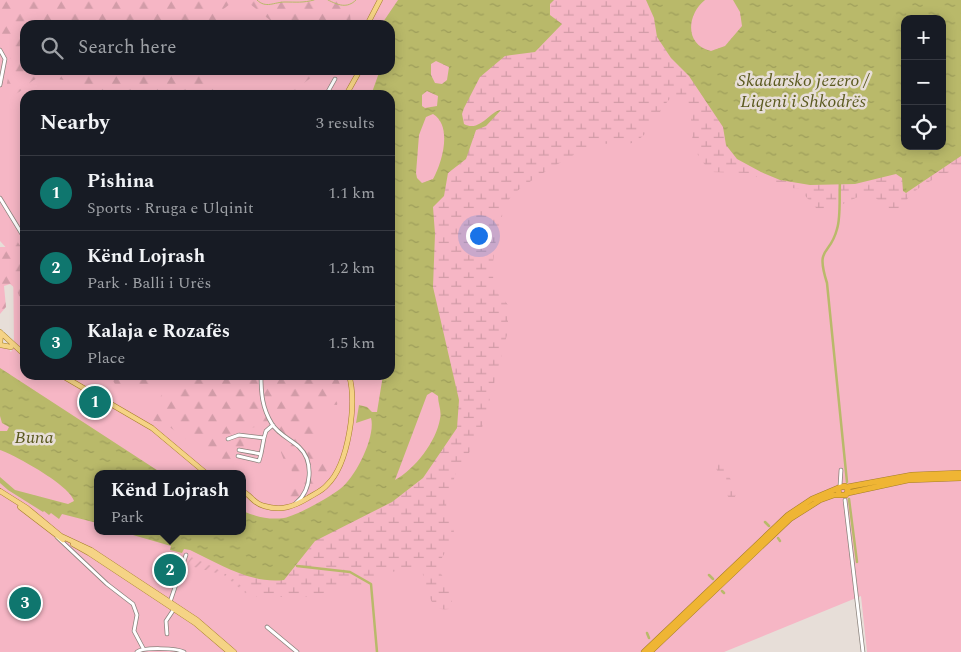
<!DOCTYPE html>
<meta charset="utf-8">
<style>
:root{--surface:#171b24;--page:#20242c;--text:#f1f3f6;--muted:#9ea1a6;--line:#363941;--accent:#0f766e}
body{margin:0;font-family:Spectral,serif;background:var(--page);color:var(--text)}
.controls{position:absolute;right:15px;top:15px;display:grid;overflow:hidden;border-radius:10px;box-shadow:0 2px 12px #0003}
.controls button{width:45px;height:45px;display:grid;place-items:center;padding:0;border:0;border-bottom:1px solid var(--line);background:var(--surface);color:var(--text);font:25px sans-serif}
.you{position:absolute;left:478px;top:235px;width:18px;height:18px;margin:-12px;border:4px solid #fff;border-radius:50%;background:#1a73e8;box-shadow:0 0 0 8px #1a73e833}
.badge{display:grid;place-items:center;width:32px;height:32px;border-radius:50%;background:var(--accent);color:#fff;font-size:16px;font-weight:700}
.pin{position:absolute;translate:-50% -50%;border:2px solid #fff;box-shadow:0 1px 5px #0006}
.popup{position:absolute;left:94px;top:470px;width:152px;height:65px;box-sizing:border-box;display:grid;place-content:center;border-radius:10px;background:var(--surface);filter:drop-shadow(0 1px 4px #0005);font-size:16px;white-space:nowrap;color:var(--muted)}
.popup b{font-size:19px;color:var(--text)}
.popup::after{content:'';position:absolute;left:50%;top:100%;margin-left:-10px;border:10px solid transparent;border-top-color:var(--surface)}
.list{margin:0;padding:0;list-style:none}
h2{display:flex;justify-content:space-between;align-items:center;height:65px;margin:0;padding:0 20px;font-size:21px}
h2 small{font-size:16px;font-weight:400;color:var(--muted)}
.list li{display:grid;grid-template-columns:32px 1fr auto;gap:15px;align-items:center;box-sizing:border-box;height:75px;padding:0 20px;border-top:1px solid var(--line)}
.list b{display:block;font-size:19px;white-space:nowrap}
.list p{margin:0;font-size:16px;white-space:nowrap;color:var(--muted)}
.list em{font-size:16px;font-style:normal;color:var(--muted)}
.icon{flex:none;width:28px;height:28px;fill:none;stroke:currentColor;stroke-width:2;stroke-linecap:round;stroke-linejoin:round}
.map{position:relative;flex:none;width:961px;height:652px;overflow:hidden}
.search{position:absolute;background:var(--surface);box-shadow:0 2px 12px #0003;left:20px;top:20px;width:375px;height:55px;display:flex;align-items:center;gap:12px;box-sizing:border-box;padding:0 18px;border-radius:15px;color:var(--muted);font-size:19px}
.panel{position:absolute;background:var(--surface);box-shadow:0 2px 12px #0003;left:20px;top:90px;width:375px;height:290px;border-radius:15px}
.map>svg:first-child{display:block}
</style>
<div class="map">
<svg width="961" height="652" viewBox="0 0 961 652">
<defs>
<pattern id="forest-firs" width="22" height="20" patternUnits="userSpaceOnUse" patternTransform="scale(1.25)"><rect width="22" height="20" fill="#f6b6c5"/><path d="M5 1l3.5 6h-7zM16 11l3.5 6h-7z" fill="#d29ca8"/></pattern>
<pattern id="wetland-marsh" width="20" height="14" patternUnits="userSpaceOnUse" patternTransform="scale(1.25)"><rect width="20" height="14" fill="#f6b6c5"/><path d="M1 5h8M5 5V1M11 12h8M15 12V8" fill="none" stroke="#d29ca8"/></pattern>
<pattern id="garden-furrows" width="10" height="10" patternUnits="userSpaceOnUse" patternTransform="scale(1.25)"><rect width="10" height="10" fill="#f6b6c5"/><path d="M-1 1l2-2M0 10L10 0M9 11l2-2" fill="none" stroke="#d29ca8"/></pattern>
<pattern id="water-ripples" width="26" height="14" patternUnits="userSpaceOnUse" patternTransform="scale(1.25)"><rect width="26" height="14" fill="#b9b96a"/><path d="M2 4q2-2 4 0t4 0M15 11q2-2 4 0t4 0" fill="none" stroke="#9e9e5b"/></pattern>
</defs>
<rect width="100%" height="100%" fill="#e7ded8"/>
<path fill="#f6b6c5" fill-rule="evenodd" d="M 0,0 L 961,0 L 961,652 L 867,652 L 861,596 L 724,652 L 0,652 L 0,348 L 8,348 L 11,352 L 14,346 L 13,255 L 0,241 ZM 905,19 L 942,19 L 942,146 L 905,146 ZM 25,25 L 390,25 L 390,70 L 25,70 ZM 25,95 L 390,95 L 390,375 L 25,375 ZM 98,474 L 242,474 L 242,531 L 98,531 Z"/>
<path fill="url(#forest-firs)" d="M 0,0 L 55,2 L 59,0 L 235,0 L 221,11 L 221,25 L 25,25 L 25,70 L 218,70 L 221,88 L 214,95 L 81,95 L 78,84 C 71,81 44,75 38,78 C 26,82 22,97 7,94 C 4,77 21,53 0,43 Z
M 245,0 L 354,0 L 356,6 L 350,14 L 351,25 L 276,25 Z
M 295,70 L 321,70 L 291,93 L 286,89 L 287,74 Z
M 17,241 L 21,247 L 20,268 L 25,285 L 25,317 C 17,306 25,295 10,284 L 4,286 L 6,307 L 0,314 L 0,247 L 5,247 Z
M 98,375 L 149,375 L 155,387 L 150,388 L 142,384 L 127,390 L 122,399 L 118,396 L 119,391 L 112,379 L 104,380 Z
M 188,375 L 344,375 L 337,377 L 341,387 L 337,405 L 323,404 L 307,424 L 326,427 L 326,436 L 319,438 L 316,444 L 317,449 L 338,464 C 331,486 306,501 284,502 L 291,493 L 288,490 L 295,486 L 291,468 L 285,463 L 279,447 L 256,427 L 241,429 L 244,447 L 232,464 L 223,459 L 215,458 L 207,464 L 202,451 L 194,441 L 187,440 L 167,425 L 161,428 L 157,421 L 151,421 L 147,413 L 152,412 L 157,403 L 166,404 L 168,401 L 160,399 L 164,386 L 167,385 L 172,390 L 176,389 L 181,383 L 186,381 Z"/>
<path fill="url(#wetland-marsh)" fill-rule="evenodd" d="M 447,0 L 705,0 C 687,14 684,45 711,51 L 725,46 L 742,26 L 740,12 L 733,0 L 961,0 L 961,168 C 945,173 927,181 914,192 C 906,199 904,206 893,211 L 874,197 L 864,194 L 826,212 L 817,209 L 799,189 L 772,185 L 750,173 L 711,172 C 704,164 696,155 694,145 C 688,122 699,111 672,97 C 657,110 654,131 636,141 C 625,148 607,141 595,145 C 578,151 520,185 510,198 C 499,215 487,271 496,290 C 498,295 505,300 508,305 L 508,331 L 483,425 L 471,450 L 457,469 L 446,505 L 453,523 L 454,531 L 451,542 L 439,563 L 440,572 L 449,587 L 452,603 L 449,609 C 425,614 428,578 419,566 L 387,573 L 374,577 L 363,585 L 345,586 L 321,594 L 304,597 L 257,597 L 248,585 L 227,568 L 227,564 L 386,501 L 443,431 L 410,125 ZM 905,19 L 942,19 L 942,146 L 905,146 ZM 436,61 L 449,67 L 447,80 L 442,84 L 435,83 L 431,75 L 431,64 ZM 428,91 L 438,96 L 437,106 L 425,108 L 422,106 L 422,95 ZM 433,115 C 453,126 442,163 433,179 L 422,183 L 417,178 L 416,173 L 419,135 L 423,121 Z
M 717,461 L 721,462 L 731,480 L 736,495 L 733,500 L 730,500 L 725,491 L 727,487 L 715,467 Z"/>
<path fill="url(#garden-furrows)" d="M 191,557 C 211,566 237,576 249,596 L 224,575 L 187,565 Z"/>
<path fill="url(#water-ripples)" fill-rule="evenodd" d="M 398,0 L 554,0 L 550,4 L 550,15 L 562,24 L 535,52 L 505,56 L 480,77 L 464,108 L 462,114 L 464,124 C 480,133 491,110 501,110 L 486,126 L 476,130 L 466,159 L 448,173 L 444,196 L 433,207 L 435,234 L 433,287 L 459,400 L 457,428 L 423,478 L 392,502 L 315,541 L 284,580 C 250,584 220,564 190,550 L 184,549 L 182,553 L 170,550 L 171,546 L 126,533 L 122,531 L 242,531 L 243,511 C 256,517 270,520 284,518 C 298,515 328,498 340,489 C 356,477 376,436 371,418 L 356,423 L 359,405 L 367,407 L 372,412 L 377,412 L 383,375 L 390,375 L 390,95 L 371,95 L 380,70 L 390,70 L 390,25 L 381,25 ZM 436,61 L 449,67 L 447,80 L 442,84 L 435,83 L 431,75 L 431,64 ZM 427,91 L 438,96 L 437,106 L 425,108 L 422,106 L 422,95 ZM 433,114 C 453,126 442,163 433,179 L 422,183 L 417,178 L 416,173 L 419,135 L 426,117 ZM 432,392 L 438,396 C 438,404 442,411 440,419 C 436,442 415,469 395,480 L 427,395 Z
M 646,0 L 705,0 C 687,14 684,45 711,51 L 725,46 L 742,26 L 740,12 L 733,0 L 961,0 L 961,156 L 906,193 L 903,191 L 902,178 L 896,174 L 855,184 L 810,185 L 780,180 L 761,172 L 737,159 L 726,145 L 723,127 L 689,76 L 671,58 L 657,37 L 654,18 ZM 905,19 L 942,19 L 942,146 L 905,146 Z
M 0,368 L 163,474 L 98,474 L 97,523 L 62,514 L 59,519 L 51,513 L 49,515 L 44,511 L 43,512 L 8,490 L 0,483 L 0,477 L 15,490 L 68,504 L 74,501 C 71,486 15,455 0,450 L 0,431 L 7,431 L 9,427 L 2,423 L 0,416 Z"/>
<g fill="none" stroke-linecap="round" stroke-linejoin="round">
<path stroke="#b9b96a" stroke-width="1" d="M 257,0 C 266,9 274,2 285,2 C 296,2 303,3 314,0
M 328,0 C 338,5 347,9 356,0"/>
<path stroke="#b9b96a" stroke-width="2.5" d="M 840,182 C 839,196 841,217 837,229 C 830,257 815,245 827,283 L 847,482
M 849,499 L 857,562
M 765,522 L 769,526
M 778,538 L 780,541
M 297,566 L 350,572 L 371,584 L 377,652
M 709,575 L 713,579
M 722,591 L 724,593
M 647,633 L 649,638"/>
<defs>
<path id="minor" d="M 0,50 L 5,59 L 0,85
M 326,95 L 335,79
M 0,198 L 25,239
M 261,375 C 261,393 262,408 272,424 C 278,434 290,439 299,447 C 314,461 312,490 296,503
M 264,438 L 266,431 L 273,425
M 228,439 L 239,435 L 264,438 L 261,454
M 238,456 L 259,461 L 261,454 L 239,450
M 840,486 L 841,470
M 845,500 L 863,652
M 57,537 L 107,584 L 133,604 L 137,615 L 134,631 L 143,648
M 170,602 L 186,555
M 267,627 L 297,652
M 167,634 L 166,621 L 174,609
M 137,652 C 143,647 177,648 184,652"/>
<path id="major" d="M 367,25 L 380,0
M 346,95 L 360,70
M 0,332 L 25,355
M 0,344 L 1,333
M 0,345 L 11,347
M 61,375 L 152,428 L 207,474
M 0,491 L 27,508 L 61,536 L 91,550 L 197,620 L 234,652
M 242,491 C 251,495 254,504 264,506 C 281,511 293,507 308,498 C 314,494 322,491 327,485 C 349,464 357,403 349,375
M 20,507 L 63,540
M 73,544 L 89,553 L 195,623 L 229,652"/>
<path id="highway" d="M 847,487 L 912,475 L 961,473
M 848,493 L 908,480 L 961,478
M 644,652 L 788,515 L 812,499 L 838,488
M 650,652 L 790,519 L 820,500 L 834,495 L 846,495 L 848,490 L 845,486 L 838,488 L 839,495"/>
</defs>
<use href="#minor" stroke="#8b837d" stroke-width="4.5"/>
<use href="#major" stroke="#a47d28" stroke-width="5.5"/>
<use href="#highway" stroke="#a47d28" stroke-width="6"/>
<use href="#minor" stroke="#fff" stroke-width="3"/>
<use href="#major" stroke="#f5d385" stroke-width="4.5"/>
<use href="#highway" stroke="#efb534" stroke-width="5"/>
</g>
<g text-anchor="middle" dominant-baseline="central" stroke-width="5" stroke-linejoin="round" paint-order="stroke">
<g font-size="18" font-style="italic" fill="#5b5a20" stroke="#e7ded8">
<text x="803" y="80">Skadarsko jezero /<tspan x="803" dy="21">Liqeni i Shkodrës</tspan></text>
<text x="34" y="437">Buna</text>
</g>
</g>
</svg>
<div class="controls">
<button>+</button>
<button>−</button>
<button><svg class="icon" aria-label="locate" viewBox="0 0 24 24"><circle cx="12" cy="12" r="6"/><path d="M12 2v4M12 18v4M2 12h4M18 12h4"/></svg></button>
</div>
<div class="you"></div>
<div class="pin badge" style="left:95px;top:402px">1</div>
<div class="pin badge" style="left:170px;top:570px">2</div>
<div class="popup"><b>Kënd Lojrash</b>Park</div>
<div class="pin badge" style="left:25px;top:603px">3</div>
<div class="search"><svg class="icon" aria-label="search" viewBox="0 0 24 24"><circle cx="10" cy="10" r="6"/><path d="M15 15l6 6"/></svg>Search here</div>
<section class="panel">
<h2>Nearby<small>3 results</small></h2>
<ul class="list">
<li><span class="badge">1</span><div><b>Pishina</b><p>Sports · Rruga e Ulqinit</p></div><em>1.1 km</em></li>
<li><span class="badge">2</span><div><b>Kënd Lojrash</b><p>Park · Balli i Urës</p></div><em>1.2 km</em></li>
<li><span class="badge">3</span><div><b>Kalaja e Rozafës</b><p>Place</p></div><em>1.5 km</em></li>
</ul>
</section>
</div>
